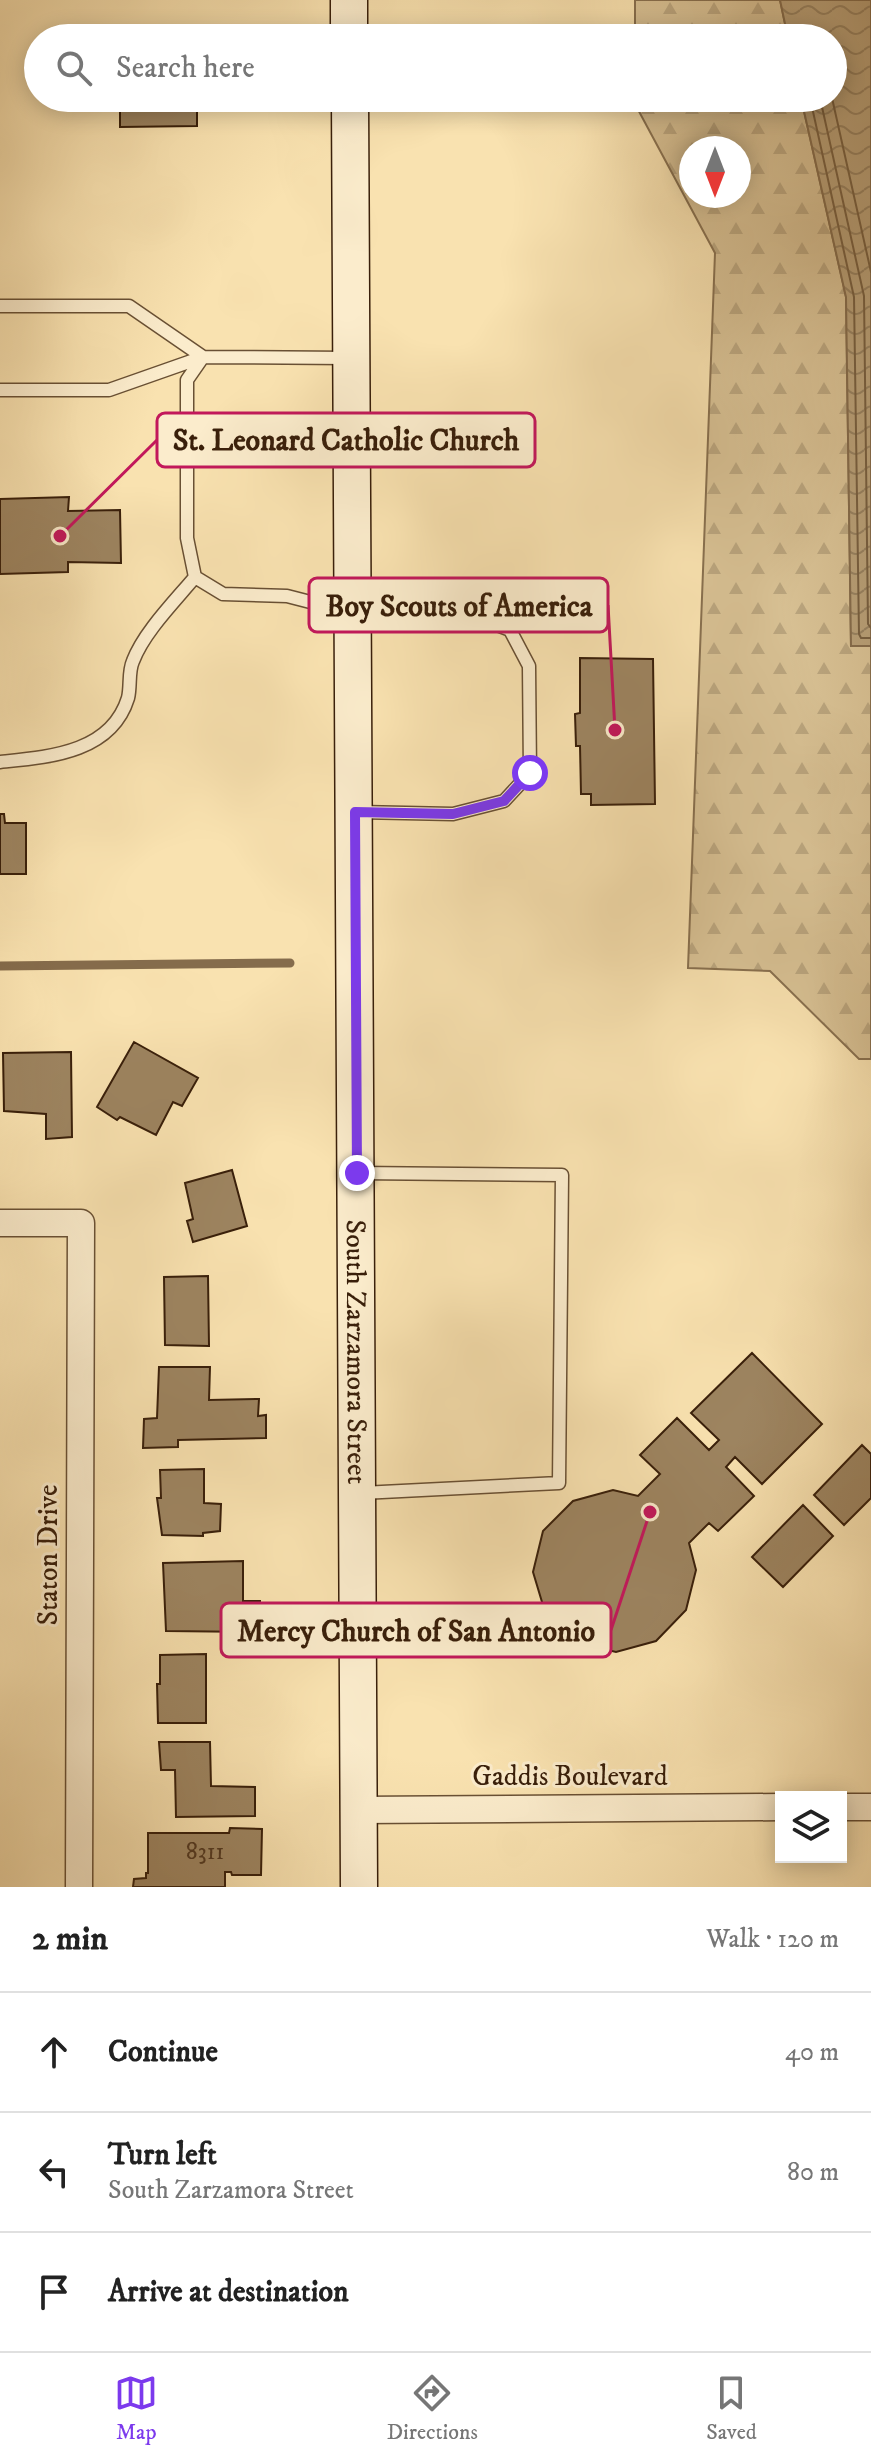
<!DOCTYPE html>
<meta charset="utf-8">
<style>
:root{--surface:#fff;--page:#f2f2f2;--text:#222;--muted:#767676;--line:#e0e0e0;--accent:#7c3aed}
body{margin:0;font-family:"IM FELL DW Pica",serif;background:var(--page);color:var(--text)}
.controls{position:absolute;right:24px;bottom:24px;display:grid;overflow:hidden;border-radius:0px;box-shadow:0 4px 20px #0003}
.controls button{width:72px;height:72px;display:grid;place-items:center;padding:0;border:0;border-bottom:2px solid var(--line);background:var(--surface);color:var(--text);font:40px sans-serif}
.compass{position:absolute;left:679px;top:136px;width:72px;height:72px;border-radius:50%;background:var(--surface);box-shadow:0 4px 20px #0003;rotate:180deg}
.stop{position:absolute;width:24px;height:24px;margin:-18px;border:6px solid #7c3aed;border-radius:50%;background:#fff}
.stop.end{background:#7c3aed;border-color:#fff;box-shadow:0 2px 8px #0008}
.list{margin:0;padding:0;list-style:none}
h2{display:flex;justify-content:space-between;align-items:center;height:104px;margin:0;padding:0 32px;font-size:34px}
h2 small{font-size:26px;font-weight:400;color:var(--muted)}
.list li{display:grid;grid-template-columns:52px 1fr auto;gap:24px;align-items:center;box-sizing:border-box;height:120px;padding:0 32px;border-top:2px solid var(--line)}
.list b{display:block;font-size:30px;white-space:nowrap}
.list p{margin:0;font-size:26px;white-space:nowrap;color:var(--muted)}
.list em{font-size:26px;font-style:normal;color:var(--muted)}
.icon{flex:none;width:44px;height:44px;fill:none;stroke:currentColor;stroke-width:2;stroke-linecap:round;stroke-linejoin:round}
.map{position:relative;flex:none;width:871px;height:1887px;overflow:hidden}
.search{position:absolute;background:var(--surface);box-shadow:0 4px 20px #0003;left:24px;right:24px;top:24px;height:88px;display:flex;align-items:center;gap:20px;box-sizing:border-box;padding:0 28px;border-radius:44px;color:var(--muted);font-size:30px}
.sheet{height:464px;background:var(--surface)}
nav{display:flex;justify-content:space-around;align-items:center;box-sizing:border-box;height:112px;border-top:2px solid var(--line);background:var(--surface);font-size:22px;color:var(--muted)}
nav a{display:grid;justify-items:center;gap:4px}
nav .on{color:var(--accent)}
.map>svg:first-child{display:block}
</style>
<div class="map">
<svg width="871" height="1887" viewBox="0 0 871 1887">
<defs>
<pattern id="forest-firs" width="22" height="20" patternUnits="userSpaceOnUse" patternTransform="scale(2)"><rect width="22" height="20" fill="#d8c194"/><path d="M5 1l3.5 6h-7zM16 11l3.5 6h-7z" fill="#baa57e"/></pattern>
<pattern id="water-waves" width="16" height="10" patternUnits="userSpaceOnUse" patternTransform="scale(2)"><rect width="16" height="10" fill="#b8a078"/><path d="M0 5q4-4 8 0t8 0" fill="none" stroke="#978261"/></pattern>
</defs>
<rect width="100%" height="100%" fill="#f9e2b0"/>
<filter id="stains"><feTurbulence type="fractalNoise" baseFrequency=".0025" numOctaves="4"/><feColorMatrix values="0 0 0 0 .2 0 0 0 0 .09 0 0 0 0 .02 0 0 0 .5 -.17"/></filter>
<radialGradient id="worn" r=".72"><stop offset=".6" stop-color="#630" stop-opacity="0"/><stop offset="1" stop-color="#630" stop-opacity=".3"/></radialGradient>
<path fill="url(#forest-firs)" stroke="#88704f" stroke-width="2" fill-rule="evenodd" d="M 635,0 L 780,0 L 788,38 L 635,38 Z
M 635,98 L 801,98 L 846,297 L 851,646 L 871,646 L 871,1059 L 859,1059 L 770,971 L 688,968 L 715,253 L 635,104 ZM 691,148 L 739,148 L 739,196 L 691,196 Z"/>
<path fill="url(#water-waves)" stroke="#856c4c" stroke-width="2" d="M 780,0 L 871,0 L 871,646 L 851,646 L 846,297 L 801,98 L 833,98 L 833,38 L 788,38 Z"/>
<g fill="none" stroke-linecap="round" stroke-linejoin="round">
<path stroke="#786041" stroke-width="2" d="M 810,98 L 854,297 L 859,634 L 861,638 L 871,638
M 820,98 L 864,296 L 868,624 L 871,628
M 832,98 L 871,272"/>
<path stroke="#856c4c" stroke-width="9" d="M 0,966 L 290,963"/>
</g>
<path fill="#9d8460" stroke="#391f0a" stroke-width="2" d="M 120,98 L 197,98 L 197,126 L 120,127 Z
M 69,497 L 68,511 L 120,510 L 121,563 L 68,562 L 68,572 L 0,574 L 0,499 Z
M 580,658 L 653,659 L 655,804 L 591,805 L 591,794 L 581,794 L 580,746 L 576,746 L 575,714 L 580,713 Z
M 0,814 L 4,814 L 5,823 L 26,823 L 26,874 L 0,874 Z
M 134,1042 L 198,1078 L 182,1106 L 173,1102 L 156,1135 L 120,1117 L 117,1120 L 97,1107 Z
M 71,1052 L 72,1137 L 46,1139 L 46,1114 L 4,1111 L 3,1053 Z
M 232,1170 L 247,1226 L 193,1242 L 187,1221 L 193,1219 L 185,1183 Z
M 208,1276 L 209,1346 L 165,1345 L 164,1277 Z
M 752,1353 L 822,1424 L 762,1484 L 735,1457 L 726,1467 L 754,1496 L 718,1531 L 709,1523 L 689,1543 L 696,1570 L 686,1610 L 656,1641 L 616,1652 L 575,1642 L 545,1612 L 533,1572 L 543,1531 L 573,1501 L 613,1490 L 638,1496 L 660,1474 L 640,1455 L 677,1418 L 709,1450 L 719,1440 L 691,1413 Z
M 159,1367 L 210,1367 L 209,1400 L 259,1399 L 258,1416 L 266,1415 L 266,1438 L 178,1440 L 178,1447 L 143,1448 L 144,1419 L 157,1418 Z
M 862,1445 L 871,1454 L 871,1498 L 844,1525 L 814,1495 Z
M 204,1469 L 204,1503 L 221,1504 L 220,1531 L 203,1533 L 203,1536 L 162,1535 L 157,1498 L 161,1498 L 160,1470 Z
M 803,1505 L 833,1536 L 783,1587 L 752,1557 Z
M 243,1561 L 243,1601 L 260,1601 L 259,1632 L 166,1631 L 163,1563 Z
M 206,1654 L 206,1723 L 158,1723 L 157,1684 L 160,1684 L 160,1655 Z
M 159,1742 L 210,1742 L 211,1786 L 255,1787 L 255,1816 L 176,1817 L 175,1770 L 161,1770 Z
M 230,1828 L 262,1829 L 261,1875 L 232,1875 L 231,1872 L 225,1872 L 225,1887 L 133,1887 L 134,1879 L 146,1878 L 146,1873 L 148,1873 L 148,1833 L 229,1833 Z"/>
<g fill="none" stroke-linecap="round" stroke-linejoin="round">
<defs>
<path id="lane" d="M 0,306 L 129,306 L 203,357
M 203,357 L 187,380 L 187,538 L 195,577 L 223,594 L 287,596 L 353,613 L 469,614 L 510,630 L 529,666 L 530,773 L 504,801 L 453,814 L 358,812
M 0,390 L 109,390 L 203,357 L 348,358
M 0,762 C 49,757 111,753 128,698 C 131,686 128,672 133,661 C 144,632 175,601 195,577
M 358,1173 L 562,1175 L 559,1483 L 362,1493"/>
<path id="street" d="M 0,1223 L 81,1223 L 79,1887
M 841,1807 L 871,1807
M 359,1810 L 781,1807"/>
<g id="secondary">
<path d="M 349,0 L 349,38"/>
<path id="s1" d="M 350,98 L 359,1887"/>
</g>
</defs>
<use href="#lane" stroke="#695034" stroke-width="15"/>
<use href="#street" stroke="#695034" stroke-width="29"/>
<use href="#secondary" stroke="#391f0a" stroke-width="39"/>
<use href="#lane" stroke="#fbeccc" stroke-width="12"/>
<use href="#street" stroke="#fbeccc" stroke-width="26"/>
<use href="#secondary" stroke="#fbeccc" stroke-width="36"/>
</g>
<g fill="none" stroke-linecap="round" stroke-linejoin="round">
<path stroke="#7c3aed" stroke-width="10" d="M 357,1173 L 355,812 L 453,814 L 504,801 L 530,773"/>
</g>
<g text-anchor="middle" dominant-baseline="central" stroke-width="6" stroke-linejoin="round" paint-order="stroke">
<g font-size="24" fill="#523820">
<text x="205" y="1852">8311</text>
</g>
<g font-size="28" fill="#391f0a" stroke="#fbeccc">
<text stroke="none"><textPath href="#s1" startOffset="1254">South Zarzamora Street</textPath></text>
<text transform="translate(48 1555) rotate(-90)">Staton Drive</text>
<text x="570" y="1776">Gaddis Boulevard</text>
</g>
</g>
<path fill="none" stroke="#c2185b" stroke-width="3" d="M60 536L157 440M615 730L608 605M650 1512L611 1630"/>
<g fill="#c2185b" stroke="#fbeccc" stroke-width="3">
<circle cx="60" cy="536" r="8"/>
<circle cx="615" cy="730" r="8"/>
<circle cx="650" cy="1512" r="8"/>
</g>
<g fill="#fbeccc" stroke="#c2185b" stroke-width="3">
<rect x="157" y="413" width="378" height="54" rx="8"/>
<rect x="309" y="578" width="299" height="54" rx="8"/>
<rect x="221" y="1603" width="390" height="54" rx="8"/>
</g>
<g font-size="30" text-anchor="middle" font-weight="bold" fill="#391f0a">
<text x="346" y="450">St. Leonard Catholic Church</text>
<text x="459" y="616">Boy Scouts of America</text>
<text x="416" y="1641">Mercy Church of San Antonio</text>
</g>
<rect width="100%" height="100%" filter="url(#stains)"/>
<rect width="100%" height="100%" fill="url(#worn)"/>
</svg>
<div class="controls">
<button><svg class="icon" aria-label="layers" viewBox="0 0 24 24"><path d="M12 4l9 5-9 5-9-5zM3 14l9 5 9-5"/></svg></button>
</div>
<svg class="compass" viewBox="-18 -18 36 36"><path d="M0-13l5 13h-10z" fill="#e53935"/><path d="M0 13l5-13h-10z" fill="#767676"/></svg>
<div class="stop" style="left:530px;top:773px"></div>
<div class="stop end" style="left:357px;top:1173px"></div>
<div class="search"><svg class="icon" aria-label="search" viewBox="0 0 24 24"><circle cx="10" cy="10" r="6"/><path d="M15 15l6 6"/></svg>Search here</div>
</div>
<section class="sheet">
<h2>2 min<small>Walk · 120 m</small></h2>
<ul class="list">
<li><svg class="icon" aria-label="ahead" viewBox="0 0 24 24"><path d="M12 20V5M6 11l6-6 6 6"/></svg><div><b>Continue</b></div><em>40 m</em></li>
<li><svg class="icon" aria-label="left" viewBox="0 0 24 24"><path d="M17 20v-9H6M10 6l-5 5 5 5"/></svg><div><b>Turn left</b><p>South Zarzamora Street</p></div><em>80 m</em></li>
<li><svg class="icon" aria-label="arrive" viewBox="0 0 24 24"><path d="M6 21V4h12l-3 4 3 4H6"/></svg><div><b>Arrive at destination</b></div></li>
</ul>
</section>
<nav>
<a class="on"><svg class="icon" aria-label="map" viewBox="0 0 24 24"><path d="M3 6l6-2 6 2 6-2v14l-6 2-6-2-6 2zM9 4v14M15 6v14"/></svg>Map</a>
<a><svg class="icon" aria-label="directions" viewBox="0 0 24 24"><path d="M12 3l9 9-9 9-9-9zM9 14v-3h6M13 9l2 2-2 2"/></svg>Directions</a>
<a><svg class="icon" aria-label="saved" viewBox="0 0 24 24"><path d="M7 4h10v16l-5-4-5 4z"/></svg>Saved</a>
</nav>
